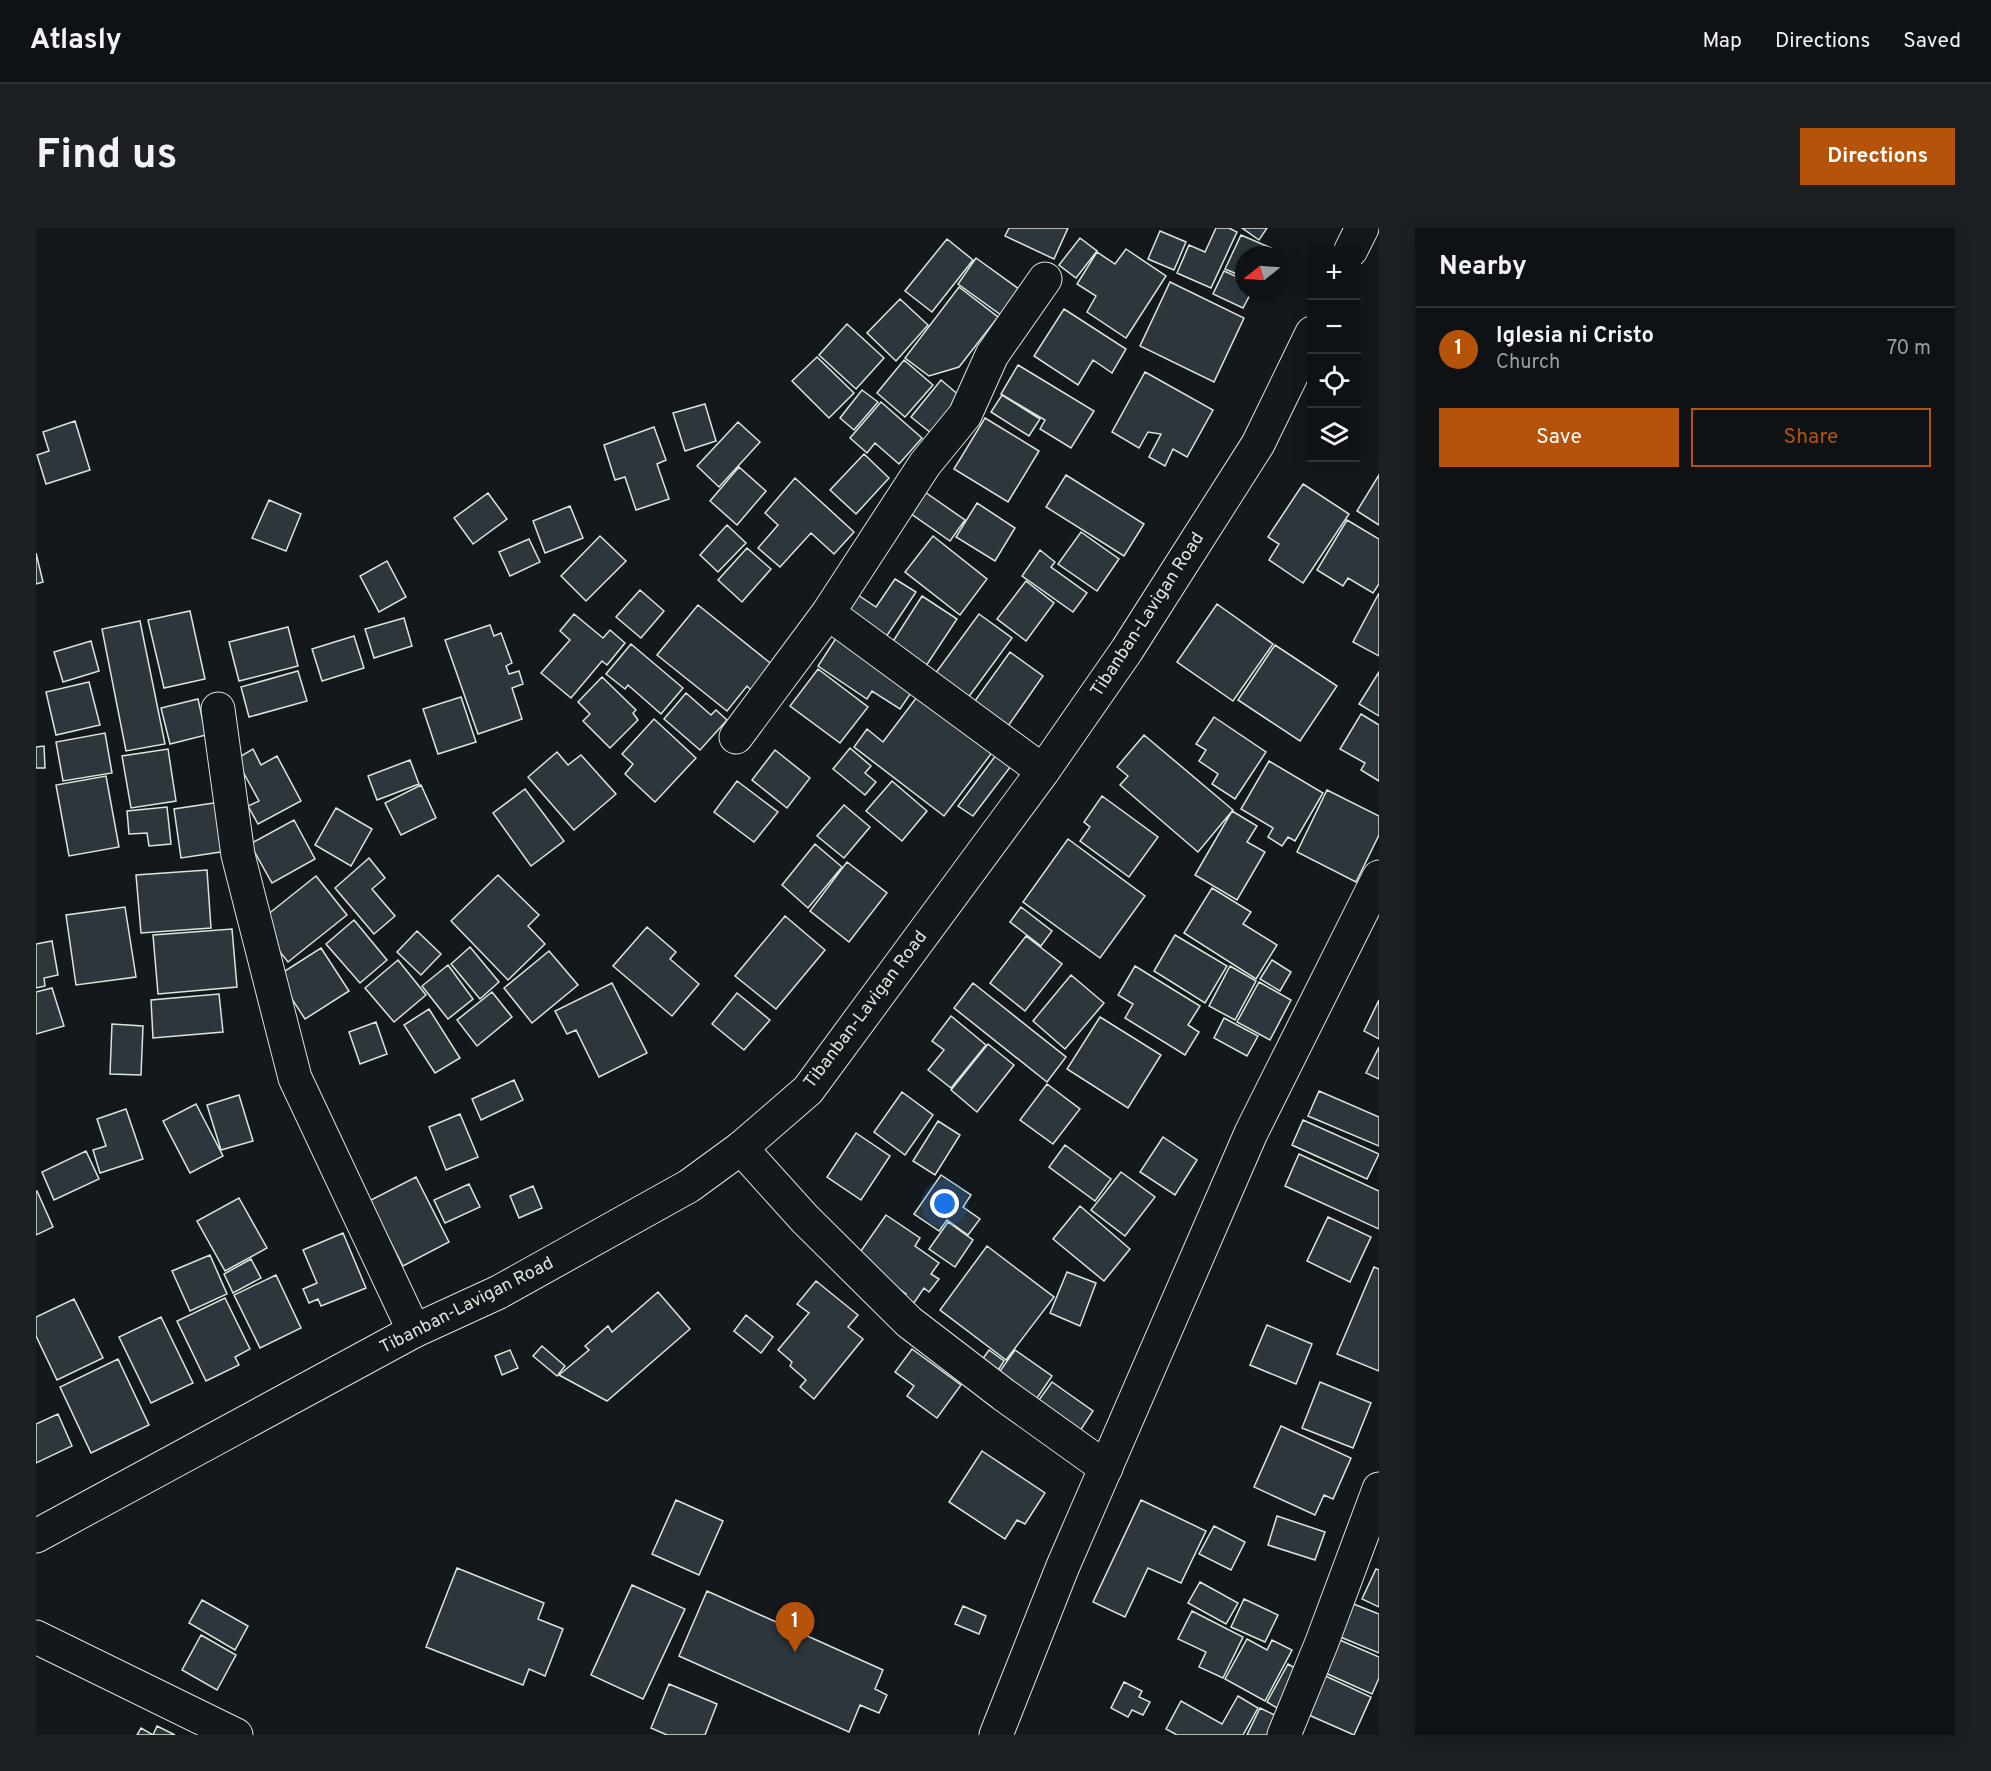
<!DOCTYPE html>
<meta charset="utf-8">
<style>
:root{--surface:#0f1215;--page:#1d2022;--text:#f1f3f6;--muted:#9b9ea0;--line:#2f3234;--accent:#b45309}
body{margin:0;font-family:Overpass,sans-serif;background:var(--page);color:var(--text)}
.controls{position:absolute;right:18px;top:18px;display:grid;overflow:hidden;border-radius:0px;box-shadow:0 3px 15px #0003}
.controls button{width:54px;height:54px;display:grid;place-items:center;padding:0;border:0;border-bottom:2px solid var(--line);background:var(--surface);color:var(--text);font:30px sans-serif}
.compass{position:absolute;left:1199px;top:18px;width:54px;height:54px;border-radius:50%;background:var(--surface);box-shadow:0 3px 15px #0003;rotate:253deg}
.you{position:absolute;left:909px;top:976px;width:21px;height:21px;margin:-15px;border:4px solid #fff;border-radius:50%;background:#1a73e8;box-shadow:0 0 0 9px #1a73e833}
.badge{display:grid;place-items:center;width:39px;height:39px;border-radius:50%;background:var(--accent);color:#fff;font-size:20px;font-weight:700}
.pin{position:absolute;translate:-50% -50px;filter:drop-shadow(0 2px 3px #0008)}
.pin::after{content:'';position:absolute;top:32px;width:21px;height:18px;background:inherit;clip-path:polygon(0 0,100% 0,50% 100%)}
.list{margin:0;padding:0;list-style:none}
h2{display:flex;justify-content:space-between;align-items:center;height:78px;margin:0;padding:0 24px;font-size:26px}
h2 small{font-size:20px;font-weight:400;color:var(--muted)}
.list li{display:grid;grid-template-columns:39px 1fr auto;gap:18px;align-items:center;box-sizing:border-box;height:84px;padding:0 24px;border-top:2px solid var(--line)}
.list b{display:block;font-size:22px;white-space:nowrap}
.list p{margin:0;font-size:20px;white-space:nowrap;color:var(--muted)}
.list em{font-size:20px;font-style:normal;color:var(--muted)}
.actions{display:flex;gap:12px;padding:18px 24px}
.actions a{flex:1;padding:14px 0;border:2px solid var(--accent);border-radius:0px;text-align:center;font-size:21px;color:var(--accent)}
.actions .main{background:var(--accent);color:#fff}
.icon{flex:none;width:33px;height:33px;fill:none;stroke:currentColor;stroke-width:2;stroke-linecap:round;stroke-linejoin:round}
.map{position:relative;flex:none;width:1343px;height:1507px;overflow:hidden;border-radius:0px}
header{display:flex;align-items:center;gap:36px;box-sizing:border-box;height:84px;padding:0 30px;background:var(--surface);border-bottom:2px solid var(--line)}
header strong{font-size:28px}
nav{display:flex;gap:33px;margin-inline-start:auto;font-size:21px}
.intro{display:flex;align-items:center;justify-content:space-between;box-sizing:border-box;height:144px;padding:0 36px}
h1{margin:0;font-size:42px}
.button{padding:15px 27px;border-radius:0px;background:var(--accent);color:#fff;font-size:21px;font-weight:700}
main{display:flex;gap:36px;padding:0 36px}
aside{flex:1;background:var(--surface);border-radius:0px;box-shadow:0 3px 15px #0003}
.map>svg:first-child{display:block}
</style>
<header>
<strong>Atlasly</strong>
<nav><a>Map</a><a>Directions</a><a>Saved</a></nav>
</header>
<div class="intro"><h1>Find us</h1><a class="button">Directions</a></div>
<main>
<div class="map">
<svg width="1343" height="1507" viewBox="0 0 1343 1507">
<rect width="100%" height="100%" fill="#14181c"/>
<path fill="#2c363c" stroke="#d8e6dc" stroke-width="1.5" d="M 973,0 L 1032,0 L 1018,31 L 969,8 Z
M 1180,0 L 1193,0 L 1201,4 L 1175,60 L 1141,45 L 1153,17 L 1169,24 Z
M 1206,0 L 1231,0 L 1223,12 Z
M 1124,3 L 1150,14 L 1138,42 L 1112,31 Z
M 1205,7 L 1235,20 L 1232,27 L 1208,27 L 1208,49 L 1189,41 Z
M 1044,10 L 1061,23 L 1040,50 L 1023,37 Z
M 911,11 L 937,32 L 896,84 L 869,63 Z
M 1090,21 L 1130,48 L 1090,110 L 1051,84 L 1060,68 L 1041,56 L 1061,24 L 1079,36 Z
M 940,30 L 983,61 L 965,87 L 922,56 Z
M 1188,43 L 1208,52 L 1208,63 L 1216,63 L 1207,80 L 1177,66 Z
M 1134,54 L 1208,90 L 1178,154 L 1104,118 Z
M 923,59 L 962,89 L 923,139 L 893,148 L 869,130 Z
M 864,71 L 892,97 L 860,133 L 831,105 Z
M 1028,81 L 1090,121 L 1076,145 L 1057,132 L 1042,157 L 998,128 Z
M 811,96 L 848,130 L 820,161 L 783,127 Z
M 781,129 L 818,165 L 793,190 L 756,153 Z
M 868,132 L 897,157 L 869,189 L 841,165 Z
M 982,137 L 1058,183 L 1035,220 L 1004,201 L 1009,192 L 965,166 Z
M 1109,144 L 1177,182 L 1151,229 L 1137,221 L 1129,238 L 1113,229 L 1125,206 L 1112,204 L 1103,220 L 1076,204 Z
M 905,152 L 924,168 L 895,205 L 875,189 Z
M 826,162 L 842,174 L 818,202 L 804,190 Z
M 966,167 L 1004,191 L 993,208 L 955,184 Z
M 845,174 L 886,210 L 863,236 L 839,215 L 831,225 L 814,210 Z
M 669,176 L 680,213 L 649,223 L 637,185 Z
M 949,190 L 1003,223 L 972,274 L 918,241 Z
M 39,193 L 54,242 L 10,256 L 1,227 L 13,223 L 7,204 Z
M 702,194 L 724,214 L 683,259 L 661,238 Z
M 618,199 L 630,232 L 621,236 L 633,271 L 600,282 L 589,249 L 579,252 L 568,217 Z
M 828,226 L 853,250 L 820,286 L 794,262 Z
M 703,239 L 730,263 L 701,297 L 674,273 Z
M 1030,247 L 1108,296 L 1088,328 L 1010,279 Z
M 1343,247 L 1343,297 L 1321,283 Z
M 759,250 L 818,304 L 798,326 L 775,305 L 744,339 L 722,320 L 742,297 L 729,285 Z
M 1267,256 L 1313,286 L 1267,355 L 1233,332 L 1243,316 L 1232,309 Z
M 886,262 L 929,292 L 914,313 L 871,283 Z
M 452,265 L 471,291 L 437,316 L 418,290 Z
M 233,272 L 265,286 L 250,323 L 216,310 Z
M 941,275 L 979,300 L 959,333 L 920,309 Z
M 534,278 L 547,310 L 509,325 L 497,293 Z
M 1311,292 L 1343,311 L 1343,356 L 1337,365 L 1312,350 L 1307,358 L 1281,342 Z
M 691,297 L 710,315 L 682,344 L 664,327 Z
M 1045,304 L 1083,331 L 1061,363 L 1022,336 Z
M 564,308 L 590,333 L 550,373 L 525,348 Z
M 897,308 L 951,351 L 924,387 L 869,344 Z
M 493,311 L 504,334 L 474,348 L 463,324 Z
M 711,320 L 735,341 L 706,374 L 682,352 Z
M 1004,322 L 1019,334 L 1015,339 L 1051,365 L 1037,384 L 986,348 Z
M 0,325 L 7,354 L 0,356 Z
M 351,333 L 370,369 L 343,384 L 324,348 Z
M 859,351 L 880,364 L 850,409 L 809,382 L 819,365 L 840,379 Z
M 990,353 L 1018,375 L 990,413 L 961,391 Z
M 604,362 L 628,383 L 605,410 L 580,389 Z
M 1343,365 L 1343,428 L 1317,414 Z
M 886,368 L 921,391 L 888,441 L 854,418 Z
M 1181,376 L 1237,416 L 1197,473 L 1141,434 Z
M 662,377 L 738,438 L 717,464 L 711,458 L 691,483 L 621,427 Z
M 154,383 L 169,451 L 128,460 L 112,392 Z
M 538,386 L 567,410 L 574,402 L 589,415 L 571,437 L 566,433 L 535,470 L 505,445 L 534,412 L 524,403 Z
M 943,386 L 976,410 L 929,474 L 896,450 Z
M 368,390 L 376,418 L 338,430 L 329,401 Z
M 104,393 L 129,516 L 90,523 L 66,401 Z
M 454,397 L 458,408 L 465,405 L 476,435 L 470,438 L 473,446 L 483,443 L 487,456 L 476,460 L 486,491 L 442,506 L 409,412 Z
M 252,399 L 262,438 L 203,453 L 193,414 Z
M 804,404 L 881,456 L 864,481 L 836,463 L 831,471 L 782,438 Z
M 318,408 L 328,440 L 286,453 L 276,421 Z
M 55,413 L 63,443 L 27,454 L 18,424 Z
M 595,416 L 647,460 L 625,486 L 592,457 L 589,461 L 570,446 Z
M 1239,417 L 1301,458 L 1264,513 L 1202,472 Z
M 974,424 L 1007,448 L 970,501 L 936,477 Z
M 782,441 L 832,479 L 804,515 L 754,478 Z
M 262,443 L 271,473 L 213,489 L 205,459 Z
M 1343,444 L 1343,488 L 1323,476 Z
M 566,449 L 600,482 L 597,485 L 602,492 L 574,520 L 547,493 L 554,486 L 542,474 Z
M 53,454 L 64,497 L 20,507 L 10,464 Z
M 887,461 L 961,518 L 908,588 L 818,519 L 831,501 L 847,514 Z
M 650,465 L 675,487 L 680,482 L 691,492 L 664,522 L 628,491 Z
M 425,469 L 440,514 L 402,526 L 387,481 Z
M 162,471 L 170,507 L 134,516 L 125,480 Z
M 1325,486 L 1343,497 L 1343,553 L 1325,542 L 1329,535 L 1304,521 Z
M 1178,489 L 1230,524 L 1199,571 L 1176,556 L 1182,546 L 1163,533 L 1170,522 L 1160,516 Z
M 618,491 L 660,530 L 619,574 L 589,546 L 597,536 L 586,526 Z
M 69,505 L 76,545 L 27,553 L 20,514 Z
M 1108,507 L 1197,582 L 1162,624 L 1084,557 L 1092,548 L 1081,539 Z
M 8,518 L 9,540 L 0,540 L 0,519 Z
M 814,520 L 835,538 L 829,545 L 840,554 L 829,567 L 797,541 Z
M 132,521 L 140,573 L 95,580 L 86,528 Z
M 217,521 L 225,537 L 241,528 L 265,573 L 222,596 L 212,578 L 223,573 L 200,531 Z
M 739,522 L 774,550 L 751,580 L 716,552 Z
M 963,523 L 978,534 L 937,588 L 922,578 Z
M 521,524 L 532,537 L 545,527 L 580,566 L 538,602 L 492,549 Z
M 374,532 L 383,556 L 341,572 L 332,548 Z
M 1233,533 L 1287,565 L 1259,613 L 1252,609 L 1246,618 L 1232,609 L 1237,600 L 1205,581 Z
M 70,548 L 83,619 L 33,628 L 20,557 Z
M 701,553 L 742,584 L 718,614 L 678,584 Z
M 856,553 L 891,583 L 866,613 L 830,583 Z
M 385,557 L 400,590 L 365,607 L 349,575 Z
M 489,561 L 528,613 L 495,638 L 457,585 Z
M 1291,562 L 1343,588 L 1343,607 L 1320,654 L 1261,624 Z
M 1066,568 L 1122,609 L 1093,649 L 1044,613 L 1054,599 L 1048,594 Z
M 184,574 L 191,623 L 145,630 L 138,581 Z
M 808,577 L 834,599 L 808,630 L 781,608 Z
M 131,579 L 135,616 L 113,618 L 111,605 L 93,606 L 91,583 Z
M 300,580 L 336,601 L 315,638 L 279,617 Z
M 1196,583 L 1221,598 L 1211,614 L 1229,624 L 1201,672 L 1159,647 Z
M 258,592 L 279,631 L 236,655 L 214,616 Z
M 1032,611 L 1109,668 L 1064,730 L 987,674 Z
M 779,616 L 806,639 L 772,680 L 746,657 Z
M 333,630 L 349,650 L 336,661 L 359,688 L 338,706 L 299,660 Z
M 811,634 L 851,665 L 813,714 L 774,683 Z
M 171,642 L 175,700 L 105,705 L 100,647 Z
M 462,647 L 503,687 L 492,698 L 509,716 L 472,752 L 415,693 Z
M 280,648 L 311,687 L 252,734 L 221,695 Z
M 1176,660 L 1215,684 L 1207,696 L 1241,717 L 1220,751 L 1148,705 Z
M 89,679 L 100,749 L 40,757 L 30,687 Z
M 985,679 L 1016,703 L 1005,718 L 974,694 Z
M 749,688 L 789,722 L 740,781 L 699,748 Z
M 318,692 L 351,732 L 324,755 L 290,716 Z
M 611,699 L 640,724 L 634,731 L 663,756 L 636,788 L 577,738 Z
M 196,701 L 201,759 L 122,766 L 117,707 Z
M 381,703 L 405,726 L 385,747 L 361,724 Z
M 1139,707 L 1191,738 L 1169,775 L 1118,743 Z
M 990,708 L 1026,736 L 989,783 L 954,755 Z
M 16,713 L 22,747 L 8,750 L 9,758 L 0,760 L 0,716 Z
M 434,719 L 463,754 L 444,771 L 415,736 Z
M 285,720 L 313,763 L 269,791 L 241,748 Z
M 513,723 L 542,757 L 496,795 L 468,760 Z
M 362,732 L 390,767 L 358,794 L 329,760 Z
M 1236,732 L 1255,744 L 1244,763 L 1224,751 Z
M 412,737 L 437,771 L 412,791 L 386,758 Z
M 1099,738 L 1164,778 L 1152,797 L 1163,804 L 1149,827 L 1089,790 L 1097,776 L 1082,767 Z
M 1194,738 L 1220,753 L 1199,792 L 1173,778 Z
M 1035,747 L 1068,775 L 1029,821 L 997,793 Z
M 1223,754 L 1255,772 L 1234,812 L 1201,794 Z
M 576,755 L 611,825 L 563,849 L 540,802 L 531,806 L 519,783 Z
M 937,755 L 1030,829 L 1011,854 L 918,780 Z
M 16,760 L 28,798 L 0,806 L 0,764 Z
M 456,764 L 476,789 L 441,818 L 421,792 Z
M 701,765 L 734,792 L 708,822 L 676,796 Z
M 183,766 L 187,804 L 117,810 L 115,772 Z
M 1343,772 L 1343,811 L 1328,803 Z
M 393,781 L 424,830 L 399,845 L 368,797 Z
M 915,788 L 950,817 L 915,860 L 892,842 L 908,822 L 896,813 Z
M 1064,789 L 1125,827 L 1092,880 L 1031,841 Z
M 1188,790 L 1222,808 L 1211,828 L 1178,810 Z
M 340,794 L 351,826 L 324,836 L 313,804 Z
M 76,796 L 107,798 L 105,847 L 74,846 Z
M 952,816 L 978,837 L 941,884 L 915,862 Z
M 1343,819 L 1343,851 L 1330,845 Z
M 478,852 L 487,872 L 445,892 L 436,871 Z
M 1011,856 L 1044,881 L 1017,916 L 984,892 Z
M 1283,863 L 1343,889 L 1343,918 L 1272,888 Z
M 866,864 L 897,887 L 869,927 L 838,904 Z
M 203,867 L 217,913 L 185,922 L 171,877 Z
M 160,876 L 187,928 L 154,945 L 127,893 Z
M 90,881 L 107,931 L 64,945 L 57,922 L 70,918 L 61,891 Z
M 424,886 L 442,929 L 410,942 L 393,899 Z
M 1267,892 L 1343,926 L 1331,951 L 1256,917 Z
M 902,893 L 924,907 L 899,947 L 877,933 Z
M 820,905 L 854,928 L 825,972 L 791,949 Z
M 1127,909 L 1161,932 L 1139,967 L 1104,944 Z
M 1029,917 L 1075,951 L 1059,973 L 1013,939 Z
M 50,923 L 63,951 L 18,972 L 6,944 Z
M 1263,926 L 1343,963 L 1343,1001 L 1249,958 Z
M 1085,944 L 1119,969 L 1089,1008 L 1055,982 Z
M 905,947 L 935,967 L 927,979 L 944,991 L 932,1007 L 911,992 L 903,1003 L 878,986 Z
M 380,949 L 413,1014 L 367,1038 L 333,973 Z
M 433,956 L 444,979 L 409,995 L 398,972 Z
M 497,958 L 506,980 L 483,990 L 474,968 Z
M 1,963 L 17,999 L 0,1007 L 0,964 Z
M 203,970 L 231,1020 L 189,1043 L 161,993 Z
M 1044,978 L 1094,1021 L 1068,1053 L 1017,1011 Z
M 850,987 L 884,1010 L 879,1018 L 903,1035 L 895,1046 L 903,1051 L 893,1064 L 888,1060 L 875,1079 L 865,1072 L 870,1066 L 820,1030 Z
M 1292,989 L 1335,1009 L 1314,1054 L 1271,1033 Z
M 912,994 L 937,1012 L 919,1039 L 893,1021 Z
M 307,1005 L 330,1060 L 285,1078 L 282,1071 L 273,1075 L 267,1061 L 281,1055 L 267,1022 Z
M 951,1018 L 1018,1069 L 970,1132 L 904,1082 Z
M 174,1027 L 191,1066 L 154,1083 L 136,1043 Z
M 215,1031 L 225,1050 L 197,1065 L 188,1046 Z
M 1338,1039 L 1343,1041 L 1343,1143 L 1301,1126 Z
M 1031,1044 L 1060,1055 L 1044,1098 L 1014,1085 Z
M 240,1047 L 265,1100 L 224,1120 L 198,1067 Z
M 780,1053 L 822,1087 L 812,1099 L 827,1111 L 778,1171 L 764,1159 L 770,1152 L 754,1138 L 756,1134 L 742,1122 L 773,1085 L 761,1076 Z
M 622,1064 L 654,1101 L 571,1173 L 523,1147 L 553,1122 L 549,1118 L 572,1098 L 576,1104 Z
M 189,1070 L 214,1121 L 199,1129 L 203,1137 L 170,1153 L 141,1093 Z
M 38,1071 L 67,1130 L 21,1152 L 0,1108 L 0,1089 Z
M 710,1087 L 737,1109 L 725,1125 L 698,1103 Z
M 125,1089 L 157,1155 L 115,1175 L 83,1109 Z
M 1231,1097 L 1276,1116 L 1260,1156 L 1214,1137 Z
M 506,1118 L 529,1138 L 521,1148 L 497,1128 Z
M 876,1121 L 925,1157 L 901,1190 L 871,1168 L 878,1158 L 859,1144 Z
M 474,1122 L 482,1140 L 466,1147 L 459,1128 Z
M 953,1122 L 968,1133 L 959,1147 L 943,1136 Z
M 979,1122 L 1016,1148 L 997,1176 L 959,1150 Z
M 82,1131 L 113,1197 L 55,1225 L 24,1159 Z
M 1016,1154 L 1057,1183 L 1042,1206 L 1000,1176 Z
M 1284,1154 L 1335,1175 L 1317,1220 L 1266,1200 Z
M 22,1186 L 36,1218 L 0,1235 L 0,1196 Z
M 1245,1198 L 1315,1230 L 1297,1271 L 1288,1267 L 1279,1287 L 1218,1259 Z
M 946,1223 L 1009,1265 L 989,1296 L 981,1292 L 969,1311 L 913,1274 Z
M 640,1272 L 687,1293 L 663,1347 L 616,1326 Z
M 1105,1272 L 1170,1303 L 1145,1355 L 1112,1340 L 1089,1389 L 1057,1374 Z
M 1241,1288 L 1289,1304 L 1279,1332 L 1232,1317 Z
M 1178,1298 L 1209,1314 L 1195,1342 L 1163,1326 Z
M 421,1340 L 508,1375 L 502,1391 L 527,1401 L 509,1448 L 493,1441 L 487,1457 L 390,1419 Z
M 1340,1341 L 1343,1342 L 1343,1379 L 1326,1371 Z
M 1164,1354 L 1202,1375 L 1190,1396 L 1152,1375 Z
M 596,1357 L 649,1381 L 607,1471 L 555,1447 Z
M 671,1363 L 847,1442 L 839,1461 L 851,1467 L 843,1485 L 824,1477 L 813,1504 L 643,1428 Z
M 1208,1371 L 1242,1387 L 1229,1414 L 1195,1399 Z
M 166,1372 L 212,1398 L 199,1422 L 153,1395 Z
M 1315,1375 L 1343,1386 L 1343,1425 L 1302,1408 Z
M 927,1378 L 950,1388 L 943,1406 L 919,1396 Z
M 1156,1383 L 1207,1409 L 1187,1450 L 1163,1439 L 1170,1424 L 1142,1411 Z
M 165,1407 L 200,1427 L 181,1462 L 146,1442 Z
M 1299,1410 L 1343,1429 L 1343,1450 L 1336,1466 L 1285,1443 Z
M 1211,1411 L 1231,1422 L 1236,1412 L 1256,1422 L 1229,1473 L 1189,1451 Z
M 1252,1436 L 1269,1446 L 1248,1484 L 1231,1474 Z
M 1283,1445 L 1335,1469 L 1318,1507 L 1266,1484 Z
M 1088,1454 L 1106,1463 L 1103,1469 L 1114,1474 L 1107,1487 L 1096,1482 L 1092,1489 L 1075,1480 Z
M 633,1456 L 681,1476 L 669,1507 L 631,1507 L 615,1500 Z
M 1202,1468 L 1222,1480 L 1207,1507 L 1141,1507 L 1130,1501 L 1145,1473 L 1186,1496 Z
M 1224,1480 L 1249,1492 L 1242,1507 L 1211,1507 Z
M 121,1498 L 139,1507 L 101,1507 L 105,1500 L 117,1507 Z"/>
<g fill="none" stroke-linecap="round" stroke-linejoin="round">
<defs>
<path id="minor" d="M 792,385 L 1007,543
M 182,481 L 202,627 L 259,850 L 378,1103
M 700,509 L 792,385 L 889,236 L 929,187 L 956,127 L 1009,51
M 705,920 L 769,991 L 873,1094 L 968,1167 L 1070,1240
M 0,1409 L 200,1507
M 1248,1507 L 1286,1414 L 1343,1261"/>
<path id="tertiary" d="M 960,1507 L 1027,1338 L 1215,905 L 1343,649"/>
<path id="secondary" d="M 1315,22 L 1326,0
M 0,1308 L 378,1103 L 463,1064 L 653,958 L 705,920 L 772,862 L 1007,543 L 1091,422 L 1222,216 L 1276,105"/>
</defs>
<use href="#minor" stroke="#d8e6dc" stroke-width="35"/>
<use href="#tertiary" stroke="#d8e6dc" stroke-width="35"/>
<use href="#secondary" stroke="#d8e6dc" stroke-width="35"/>
<use href="#minor" stroke="#14181c" stroke-width="33"/>
<use href="#tertiary" stroke="#14181c" stroke-width="33"/>
<use href="#secondary" stroke="#14181c" stroke-width="33"/>
</g>
<g text-anchor="middle" dominant-baseline="central" stroke-width="4.5" stroke-linejoin="round" paint-order="stroke">
<g font-size="18" fill="#d8e6dc" stroke="#14181c">
<text transform="translate(1112 387) rotate(-57)">Tibanban-Lavigan Road</text>
<text transform="translate(830 782) rotate(-53)">Tibanban-Lavigan Road</text>
<text transform="translate(431 1078) rotate(-27)">Tibanban-Lavigan Road</text>
</g>
</g>
</svg>
<div class="controls">
<button>+</button>
<button>−</button>
<button><svg class="icon" aria-label="locate" viewBox="0 0 24 24"><circle cx="12" cy="12" r="6"/><path d="M12 2v4M12 18v4M2 12h4M18 12h4"/></svg></button>
<button><svg class="icon" aria-label="layers" viewBox="0 0 24 24"><path d="M12 4l9 5-9 5-9-5zM3 14l9 5 9-5"/></svg></button>
</div>
<svg class="compass" viewBox="-18 -18 36 36"><path d="M0-13l5 13h-10z" fill="#e53935"/><path d="M0 13l5-13h-10z" fill="#9b9ea0"/></svg>
<div class="you"></div>
<div class="pin badge" style="left:759px;top:1424px">1</div>
</div>
<aside>
<h2>Nearby<small></small></h2>
<ul class="list">
<li><span class="badge">1</span><div><b>Iglesia ni Cristo</b><p>Church</p></div><em>70 m</em></li>
</ul>
<div class="actions"><a class="main">Save</a><a>Share</a></div>
</aside>
</main>
